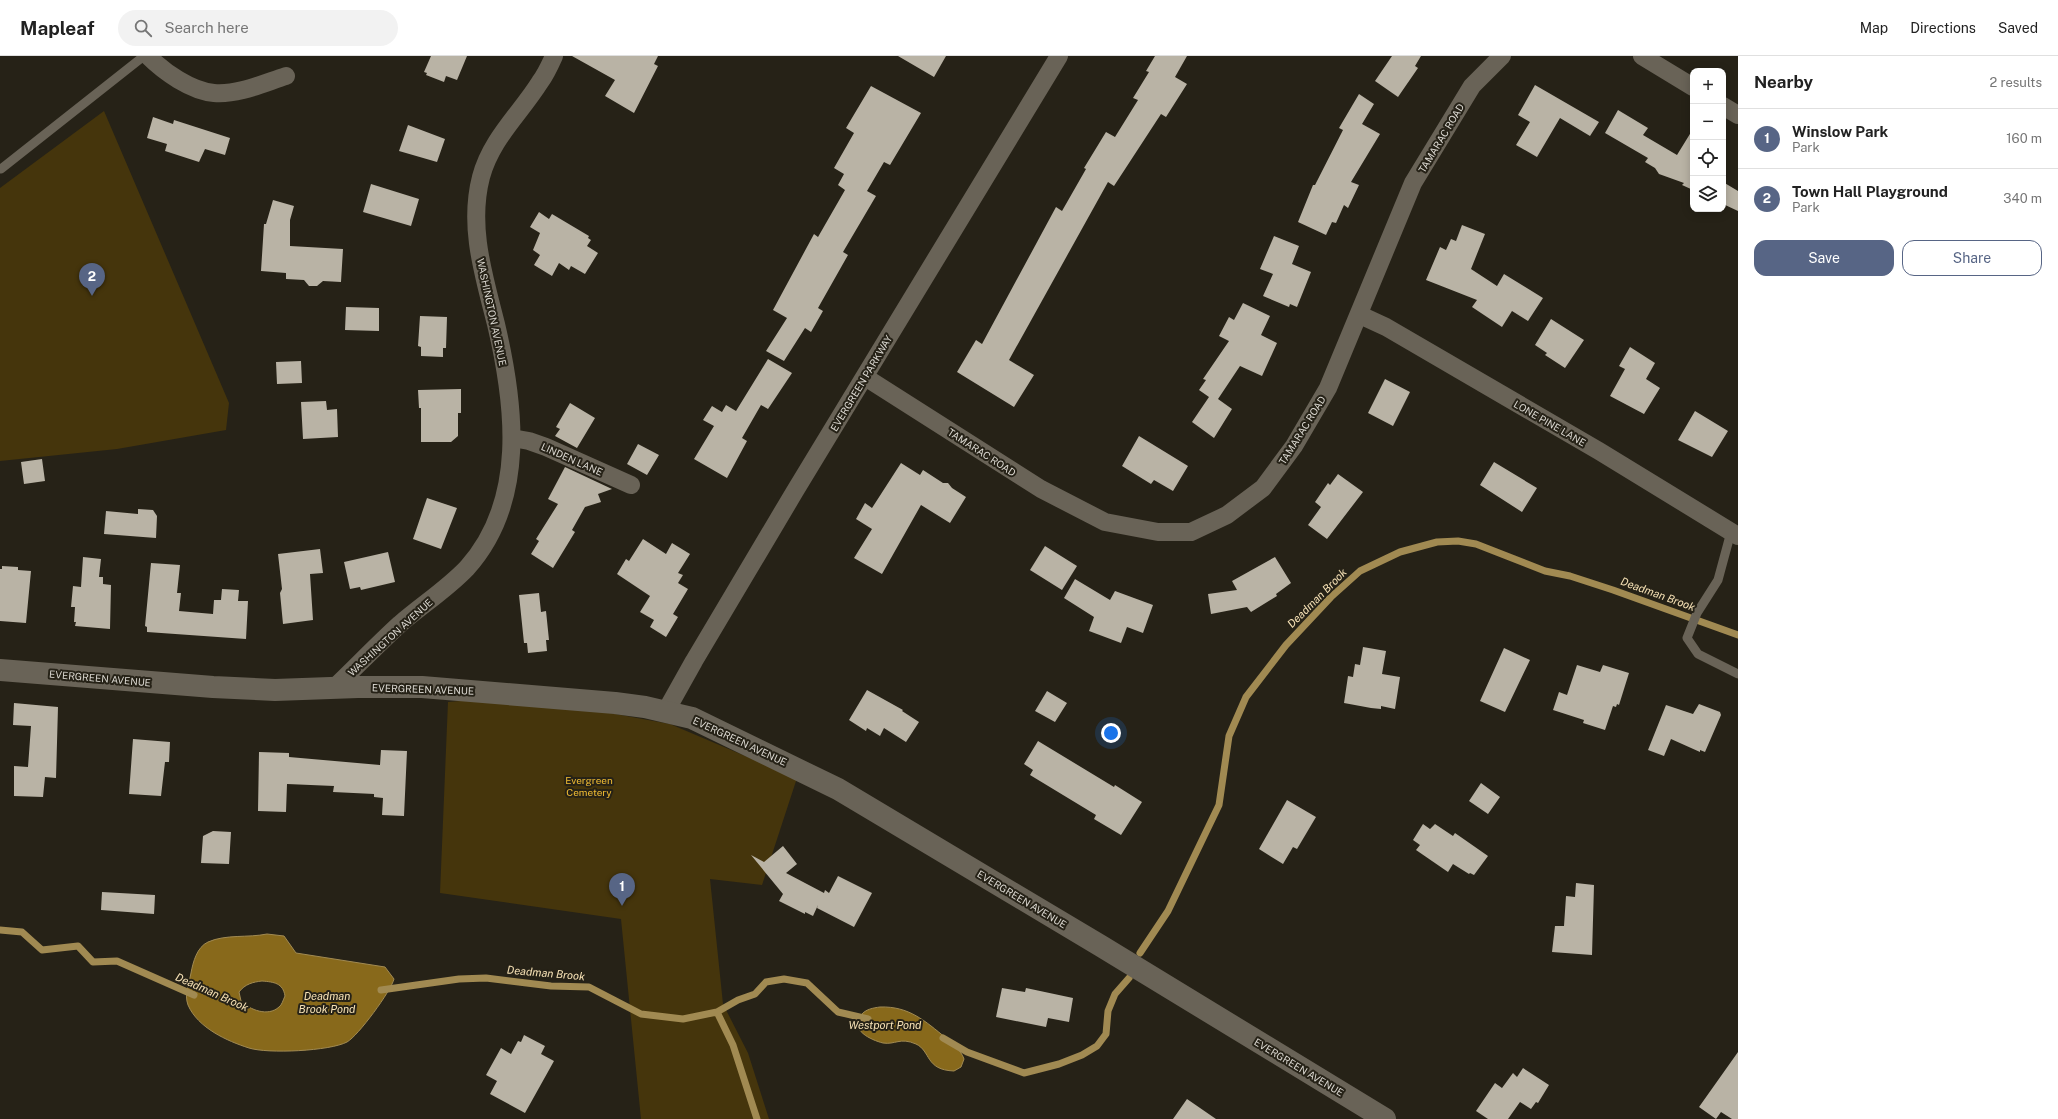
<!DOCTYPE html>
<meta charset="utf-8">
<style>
:root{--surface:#fff;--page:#f2f2f2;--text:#222;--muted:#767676;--line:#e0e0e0;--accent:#576585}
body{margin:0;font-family:"Public Sans",sans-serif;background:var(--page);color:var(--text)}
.controls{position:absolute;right:12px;top:12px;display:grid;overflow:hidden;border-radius:8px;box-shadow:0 2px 10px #0003}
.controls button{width:36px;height:36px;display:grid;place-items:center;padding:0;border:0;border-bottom:1px solid var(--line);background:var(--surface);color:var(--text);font:20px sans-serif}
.you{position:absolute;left:1111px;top:677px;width:14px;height:14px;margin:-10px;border:3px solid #fff;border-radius:50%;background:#1a73e8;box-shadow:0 0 0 6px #1a73e833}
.badge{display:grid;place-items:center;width:26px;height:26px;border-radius:50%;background:var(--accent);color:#fff;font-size:13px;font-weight:700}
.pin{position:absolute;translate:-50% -33px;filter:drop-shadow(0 1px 2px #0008)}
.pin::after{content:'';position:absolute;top:21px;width:14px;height:12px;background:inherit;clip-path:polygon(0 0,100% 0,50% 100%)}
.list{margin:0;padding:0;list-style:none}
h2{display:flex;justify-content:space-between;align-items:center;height:52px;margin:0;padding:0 16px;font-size:17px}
h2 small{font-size:13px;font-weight:400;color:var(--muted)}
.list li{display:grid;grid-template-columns:26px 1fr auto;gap:12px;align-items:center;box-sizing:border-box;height:60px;padding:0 16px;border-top:1px solid var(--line)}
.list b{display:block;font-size:15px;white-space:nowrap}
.list p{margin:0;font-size:13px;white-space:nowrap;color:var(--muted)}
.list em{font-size:13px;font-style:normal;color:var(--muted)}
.actions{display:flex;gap:8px;padding:12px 16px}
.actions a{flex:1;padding:9px 0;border:1px solid var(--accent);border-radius:12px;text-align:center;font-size:14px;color:var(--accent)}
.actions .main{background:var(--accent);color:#fff}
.icon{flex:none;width:22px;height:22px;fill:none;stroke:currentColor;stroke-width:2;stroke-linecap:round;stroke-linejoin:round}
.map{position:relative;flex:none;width:1738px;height:1063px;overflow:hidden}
header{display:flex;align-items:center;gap:24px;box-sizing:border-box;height:56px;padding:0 20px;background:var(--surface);border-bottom:1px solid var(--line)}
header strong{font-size:19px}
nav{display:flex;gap:22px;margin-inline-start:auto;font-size:14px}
.search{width:280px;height:36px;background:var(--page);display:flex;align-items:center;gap:10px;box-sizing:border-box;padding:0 14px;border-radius:22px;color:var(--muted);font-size:15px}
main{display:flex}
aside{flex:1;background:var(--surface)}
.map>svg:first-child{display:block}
</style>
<header>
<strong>Mapleaf</strong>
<div class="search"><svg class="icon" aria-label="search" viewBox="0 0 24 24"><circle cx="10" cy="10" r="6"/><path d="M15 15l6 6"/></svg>Search here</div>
<nav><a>Map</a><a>Directions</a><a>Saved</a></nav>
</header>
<main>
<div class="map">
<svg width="1738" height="1063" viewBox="0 0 1738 1063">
<rect width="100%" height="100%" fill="#262217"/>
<path fill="#45350c" d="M 104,55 L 229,347 L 226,374 L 117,393 L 0,405 L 0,132 Z
M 472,644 L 599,655 L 670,668 L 797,722 L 762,829 L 710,823 L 723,948 L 748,997 L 769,1063 L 641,1063 L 621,863 L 440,837 L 448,646 Z"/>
<path fill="#88691b" stroke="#a18a52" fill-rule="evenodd" d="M 267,878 L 284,880 L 296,897 L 385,911 L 394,923 C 391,935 358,980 347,986 C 330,995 268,998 249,992 C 227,985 198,972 188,949 C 184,938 189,928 191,917 C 193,906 197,891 208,886 C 226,878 248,882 267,878 ZM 262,925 C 274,926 283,927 285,940 C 283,944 282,949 279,951 C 268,961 250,954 241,945 L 239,936 C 245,928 253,926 262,925 Z
M 880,951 C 909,950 925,965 946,982 C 953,989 961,994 964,1003 L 961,1011 L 954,1015 C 925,1014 931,995 916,988 C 900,981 895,989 883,987 C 871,984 849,974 861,959 C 866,953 873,952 880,951 Z"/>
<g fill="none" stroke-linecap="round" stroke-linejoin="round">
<path stroke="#a18a52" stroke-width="7" d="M 0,874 L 22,876 L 42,894 L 78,890 L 93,906 L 117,905 L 194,939
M 1140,897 L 1168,855 L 1219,749 L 1229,680 L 1246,641 L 1286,589 L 1331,541 L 1360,515 L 1400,496 L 1437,486 L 1458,485 L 1476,488 L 1545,515 L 1570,520 L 1613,534 L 1738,579
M 381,934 L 459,923 L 486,922 L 551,930 L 589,931 L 641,958 L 683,963 L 717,956 L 738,944 L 755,938 L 766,926 L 784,923 L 807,927 L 838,956 L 868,963
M 717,956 L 733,989 L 757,1063
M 943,982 L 967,996 L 1024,1017 L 1059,1008 L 1082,999 L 1097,990 L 1106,978 L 1108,955 L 1115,938 L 1129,922"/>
</g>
<path fill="#b9b3a5" d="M 431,0 L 467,0 L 457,24 L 446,20 L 444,26 L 426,19 L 427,17 L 424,16 Z
M 572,0 L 658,0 L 654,8 L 658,10 L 634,57 L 605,40 L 615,24 Z
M 898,0 L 946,0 L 934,21 Z
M 1155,0 L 1187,0 L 1175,21 L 1187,28 L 1166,61 L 1161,58 L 1114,130 L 1108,126 L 1009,304 L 1034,319 L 1014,351 L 957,316 L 976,284 L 982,288 L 1056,151 L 1062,155 L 1086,113 L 1084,112 L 1106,76 L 1115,81 L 1138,44 L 1133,42 L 1149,16 L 1146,15 Z
M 1392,0 L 1421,0 L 1415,10 L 1418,12 L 1398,41 L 1375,25 Z
M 1535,29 L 1599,66 L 1590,80 L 1560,62 L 1537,101 L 1516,89 L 1530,66 L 1518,59 Z
M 871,30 L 921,57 L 890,109 L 884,106 L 867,135 L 876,140 L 843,196 L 848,199 L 818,252 L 823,255 L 811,276 L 805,272 L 784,305 L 766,295 L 787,262 L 773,254 L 814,178 L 818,181 L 845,134 L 838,129 L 844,118 L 834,112 L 854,77 L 846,72 Z
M 1359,38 L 1374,48 L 1362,68 L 1380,78 L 1351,126 L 1359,129 L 1348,152 L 1344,149 L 1336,167 L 1332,166 L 1326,179 L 1298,166 L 1313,129 L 1315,129 L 1343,74 L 1339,72 Z
M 1618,54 L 1648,72 L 1643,79 L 1677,99 L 1693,73 L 1693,134 L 1682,129 L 1684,127 L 1659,118 L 1655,112 L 1645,106 L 1648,102 L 1605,77 Z
M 153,61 L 173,68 L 174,64 L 230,82 L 225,99 L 205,93 L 199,106 L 165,95 L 167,88 L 147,82 Z
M 408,69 L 445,83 L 437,106 L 399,95 Z
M 1723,126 L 1738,135 L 1738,155 L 1723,148 Z
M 371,128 L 419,143 L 411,170 L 363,156 Z
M 273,144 L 294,150 L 290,164 L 290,190 L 343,193 L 341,226 L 323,225 L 317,230 L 309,230 L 304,224 L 286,223 L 286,217 L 261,215 L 264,168 L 266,168 Z
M 539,156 L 549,163 L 552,158 L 589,180 L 588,182 L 591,184 L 587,190 L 598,197 L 585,218 L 571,210 L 569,214 L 559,207 L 552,220 L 534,209 L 540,199 L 533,194 L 540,177 L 530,171 Z
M 1462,169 L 1485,178 L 1471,213 L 1497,230 L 1504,218 L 1543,242 L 1528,265 L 1512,255 L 1502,271 L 1472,251 L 1477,244 L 1426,224 L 1440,191 L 1446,194 L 1451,183 L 1456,185 Z
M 1274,180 L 1299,190 L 1292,208 L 1311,216 L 1297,251 L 1290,248 L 1289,251 L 1263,240 L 1273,218 L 1260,213 Z
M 1243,247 L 1270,260 L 1261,279 L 1277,287 L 1262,320 L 1240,310 L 1218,343 L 1232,353 L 1214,382 L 1192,366 L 1209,341 L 1199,334 L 1206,324 L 1203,323 L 1229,285 L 1219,280 L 1229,261 L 1234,264 Z
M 346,251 L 379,252 L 379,275 L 345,274 Z
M 420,260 L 447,261 L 446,292 L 443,292 L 443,301 L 421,300 L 421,291 L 418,290 Z
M 1551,263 L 1584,284 L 1565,312 L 1545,299 L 1547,297 L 1535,289 Z
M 1630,291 L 1655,307 L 1646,323 L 1660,332 L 1644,358 L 1610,340 L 1625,313 L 1619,310 Z
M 768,303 L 792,317 L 768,353 L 761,349 L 742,382 L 747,385 L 727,422 L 694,403 L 714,370 L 703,364 L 712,350 L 722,356 L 726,349 L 736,355 Z
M 301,305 L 302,327 L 277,328 L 276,306 Z
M 1385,323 L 1410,336 L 1393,370 L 1368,357 Z
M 461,333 L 461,357 L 458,357 L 458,380 L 451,386 L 421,386 L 421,352 L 419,352 L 418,334 Z
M 326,345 L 327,354 L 337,353 L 338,381 L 303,383 L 301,346 Z
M 570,347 L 595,362 L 577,392 L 555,380 L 560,373 L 556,371 Z
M 1695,355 L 1728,375 L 1712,401 L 1678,384 Z
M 1139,380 L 1188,410 L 1173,435 L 1154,424 L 1151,428 L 1122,410 Z
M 638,388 L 659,399 L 647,419 L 627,408 Z
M 42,403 L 45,425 L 24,428 L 21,406 Z
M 1494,406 L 1537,432 L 1522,456 L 1480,429 Z
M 901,407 L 920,419 L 923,414 L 943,427 L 948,427 L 952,432 L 966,441 L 950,467 L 921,449 L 882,518 L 854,502 L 872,473 L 856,463 L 865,447 L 872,452 Z
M 565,411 L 612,433 L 598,438 L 601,446 L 585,451 L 572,474 L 575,476 L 553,512 L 531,498 L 539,485 L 536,483 L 558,448 L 548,443 Z
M 1338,418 L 1363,436 L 1327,483 L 1308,469 L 1321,451 L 1315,446 L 1328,427 L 1330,429 Z
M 427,442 L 457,452 L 441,493 L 413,483 Z
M 138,453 L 153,454 L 157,460 L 156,482 L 104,478 L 106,455 L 138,458 Z
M 643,483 L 666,498 L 672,487 L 690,498 L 678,517 L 683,519 L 678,527 L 688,533 L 673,558 L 678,561 L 666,581 L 650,571 L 654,564 L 640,556 L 650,540 L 617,518 L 626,503 L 629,505 Z
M 1045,490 L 1077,510 L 1062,534 L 1030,514 Z
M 320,493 L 323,517 L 310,518 L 313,564 L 283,568 L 280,537 L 282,533 L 278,498 Z
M 388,496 L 395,526 L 361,534 L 360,531 L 350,533 L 344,506 Z
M 83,501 L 101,503 L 99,521 L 103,521 L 103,528 L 111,529 L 110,573 L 75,570 L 76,566 L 74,566 L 75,551 L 71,551 L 73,530 L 81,531 Z
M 1275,501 L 1291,527 L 1276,538 L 1277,540 L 1251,556 L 1247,551 L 1211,558 L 1208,538 L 1237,534 L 1232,525 Z
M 151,507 L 180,509 L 177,537 L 181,537 L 179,555 L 213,558 L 214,544 L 221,544 L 222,533 L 239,534 L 238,545 L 248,545 L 246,583 L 147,576 L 147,571 L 145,570 Z
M 2,510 L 18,511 L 18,514 L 31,515 L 26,567 L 0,565 L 0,513 L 2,513 Z
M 1075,523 L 1110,544 L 1115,535 L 1153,549 L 1143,577 L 1127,571 L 1121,587 L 1089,575 L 1094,561 L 1064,542 Z
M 539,537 L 541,556 L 546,555 L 549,584 L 546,584 L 547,595 L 528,597 L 527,587 L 524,587 L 519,539 Z
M 1363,591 L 1386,595 L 1382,618 L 1400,621 L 1395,653 L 1381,650 L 1381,653 L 1371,652 L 1344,647 L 1348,620 L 1353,621 L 1355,608 L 1360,609 Z
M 1504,592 L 1530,604 L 1505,656 L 1480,645 Z
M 1577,609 L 1600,616 L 1603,609 L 1629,617 L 1619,649 L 1617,648 L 1616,651 L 1613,650 L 1605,674 L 1583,667 L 1584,664 L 1553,654 L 1559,636 L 1567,639 Z
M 867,634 L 903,654 L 902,655 L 919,666 L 906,686 L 884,672 L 880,680 L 867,672 L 866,675 L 849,664 Z
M 1047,635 L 1067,647 L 1055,666 L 1035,655 Z
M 14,647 L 58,651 L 56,722 L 45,721 L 43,741 L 14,740 L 14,710 L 28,711 L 31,670 L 13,669 Z
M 1699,648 L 1720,656 L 1721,659 L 1705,696 L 1700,694 L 1700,696 L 1671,683 L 1664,700 L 1648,694 L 1666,649 L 1693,658 Z
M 133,683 L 170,686 L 169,706 L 165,706 L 161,740 L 129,738 Z
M 1038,685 L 1114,731 L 1115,729 L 1142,746 L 1121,779 L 1094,763 L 1096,759 L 1030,719 L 1033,714 L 1024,708 Z
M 381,694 L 407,695 L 404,760 L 382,759 L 383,742 L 374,741 L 374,738 L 333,736 L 334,730 L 287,728 L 286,756 L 258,755 L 259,696 L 289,697 L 289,701 L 380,709 Z
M 1481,727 L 1500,741 L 1488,758 L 1469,745 Z
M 1287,744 L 1316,761 L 1297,793 L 1293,791 L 1283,808 L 1259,793 Z
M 1423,768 L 1430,773 L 1435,768 L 1453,780 L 1455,777 L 1488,800 L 1474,819 L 1470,817 L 1469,818 L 1453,808 L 1448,816 L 1416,794 L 1420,789 L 1413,784 Z
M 213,775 L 231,776 L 229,808 L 201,807 L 203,780 Z
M 783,790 L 797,808 L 786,817 L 824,837 L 825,834 L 829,837 L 838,820 L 872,837 L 854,871 L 817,852 L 818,849 L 813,860 L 805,856 L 805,858 L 779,845 L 783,838 L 751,799 L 764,806 Z
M 1576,827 L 1594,829 L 1592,899 L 1552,896 L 1555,870 L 1564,870 L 1566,840 L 1575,841 Z
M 102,836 L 155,839 L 154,858 L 101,854 Z
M 1002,932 L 1025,936 L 1026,932 L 1073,942 L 1069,966 L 1048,962 L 1046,971 L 996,961 Z
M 524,979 L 545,990 L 541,998 L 554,1005 L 525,1057 L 490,1038 L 497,1025 L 486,1019 L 501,992 L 511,998 L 518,985 L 521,986 Z
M 1738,996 L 1738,1063 L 1732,1063 L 1721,1056 L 1716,1063 L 1699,1051 Z
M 1523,1012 L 1549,1029 L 1538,1047 L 1536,1046 L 1531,1053 L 1520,1046 L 1508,1063 L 1488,1063 L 1476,1055 L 1495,1027 L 1502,1032 L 1513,1017 L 1517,1021 Z
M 1187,1043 L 1216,1063 L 1173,1063 Z"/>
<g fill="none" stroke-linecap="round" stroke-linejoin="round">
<path stroke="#696357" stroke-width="9" d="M 1,113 L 144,0
M 1731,476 L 1718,524 L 1697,557 L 1687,582 L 1698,598 L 1738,618"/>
<path stroke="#696357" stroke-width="18" d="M 148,0 C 164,16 191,35 214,37 C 238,39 264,27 286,20
M 1642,0 L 1693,31
M 1723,50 L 1738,59
M 1360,259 L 1386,271 L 1599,395 L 1738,480
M 865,321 L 1041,433 L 1105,466 L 1158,476 L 1191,476 L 1227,459 L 1263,432 L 1294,390 L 1328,332 L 1413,127 L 1472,30 L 1502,0
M 512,382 L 529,385 L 546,391 L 631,429
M 334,632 C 356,611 377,589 400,568 C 422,549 447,533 467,512 C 527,445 515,349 496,268 C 484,220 468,171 481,121 C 491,83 520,58 540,26 C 546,18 550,9 554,0
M 666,655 L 694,605 L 795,435 L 1059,0"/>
<path stroke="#696357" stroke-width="22" d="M 0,614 L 213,631 L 275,634 L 358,631 L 422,631 L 615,647 L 645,651 L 692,662 L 838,733 L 1101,890 L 1385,1063"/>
</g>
<g text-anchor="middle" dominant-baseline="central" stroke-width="4" stroke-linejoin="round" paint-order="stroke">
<g font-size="10" fill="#dbd8d1" stroke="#262217">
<text transform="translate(1441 82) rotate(-59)">TAMARAC ROAD</text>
<text transform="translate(492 256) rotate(78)">WASHINGTON AVENUE</text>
<text transform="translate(861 327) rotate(-59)">EVERGREEN PARKWAY</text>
<text transform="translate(1550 367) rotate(30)">LONE PINE LANE</text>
<text transform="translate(1302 374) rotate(-58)">TAMARAC ROAD</text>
<text transform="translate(982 396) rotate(33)">TAMARAC ROAD</text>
<text transform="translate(572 403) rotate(24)">LINDEN LANE</text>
<text transform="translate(390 581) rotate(-42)">WASHINGTON AVENUE</text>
<text transform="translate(100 622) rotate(5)">EVERGREEN AVENUE</text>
<text transform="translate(423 633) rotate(2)">EVERGREEN AVENUE</text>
<text transform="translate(740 685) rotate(25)">EVERGREEN AVENUE</text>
<text transform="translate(1022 843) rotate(31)">EVERGREEN AVENUE</text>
<text transform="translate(1299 1011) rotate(31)">EVERGREEN AVENUE</text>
</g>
<g font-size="10" fill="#f2bd33" stroke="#262217">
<text x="589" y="724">Evergreen<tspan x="589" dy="12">Cemetery</tspan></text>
</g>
<g font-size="11" font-style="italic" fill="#f7e2b6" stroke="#262217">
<text transform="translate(1658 538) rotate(20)">Deadman Brook</text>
<text transform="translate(1317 542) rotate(-45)">Deadman Brook</text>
<text transform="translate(546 917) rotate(5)">Deadman Brook</text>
<text transform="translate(212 936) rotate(24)">Deadman Brook</text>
<text x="327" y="940">Deadman<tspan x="327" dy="13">Brook Pond</tspan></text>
<text x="885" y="969">Westport Pond</text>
</g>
</g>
</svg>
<div class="controls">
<button>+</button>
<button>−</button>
<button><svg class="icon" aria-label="locate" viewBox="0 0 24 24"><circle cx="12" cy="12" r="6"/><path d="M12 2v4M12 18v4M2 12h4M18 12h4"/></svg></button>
<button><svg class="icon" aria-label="layers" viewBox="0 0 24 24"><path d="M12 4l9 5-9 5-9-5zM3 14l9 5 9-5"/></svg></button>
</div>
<div class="you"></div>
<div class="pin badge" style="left:622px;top:850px">1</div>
<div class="pin badge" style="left:92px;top:240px">2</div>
</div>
<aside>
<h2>Nearby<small>2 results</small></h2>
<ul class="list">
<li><span class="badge">1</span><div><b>Winslow Park</b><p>Park</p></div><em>160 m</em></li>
<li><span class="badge">2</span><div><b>Town Hall Playground</b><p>Park</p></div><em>340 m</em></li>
</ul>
<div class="actions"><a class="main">Save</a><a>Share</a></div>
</aside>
</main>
